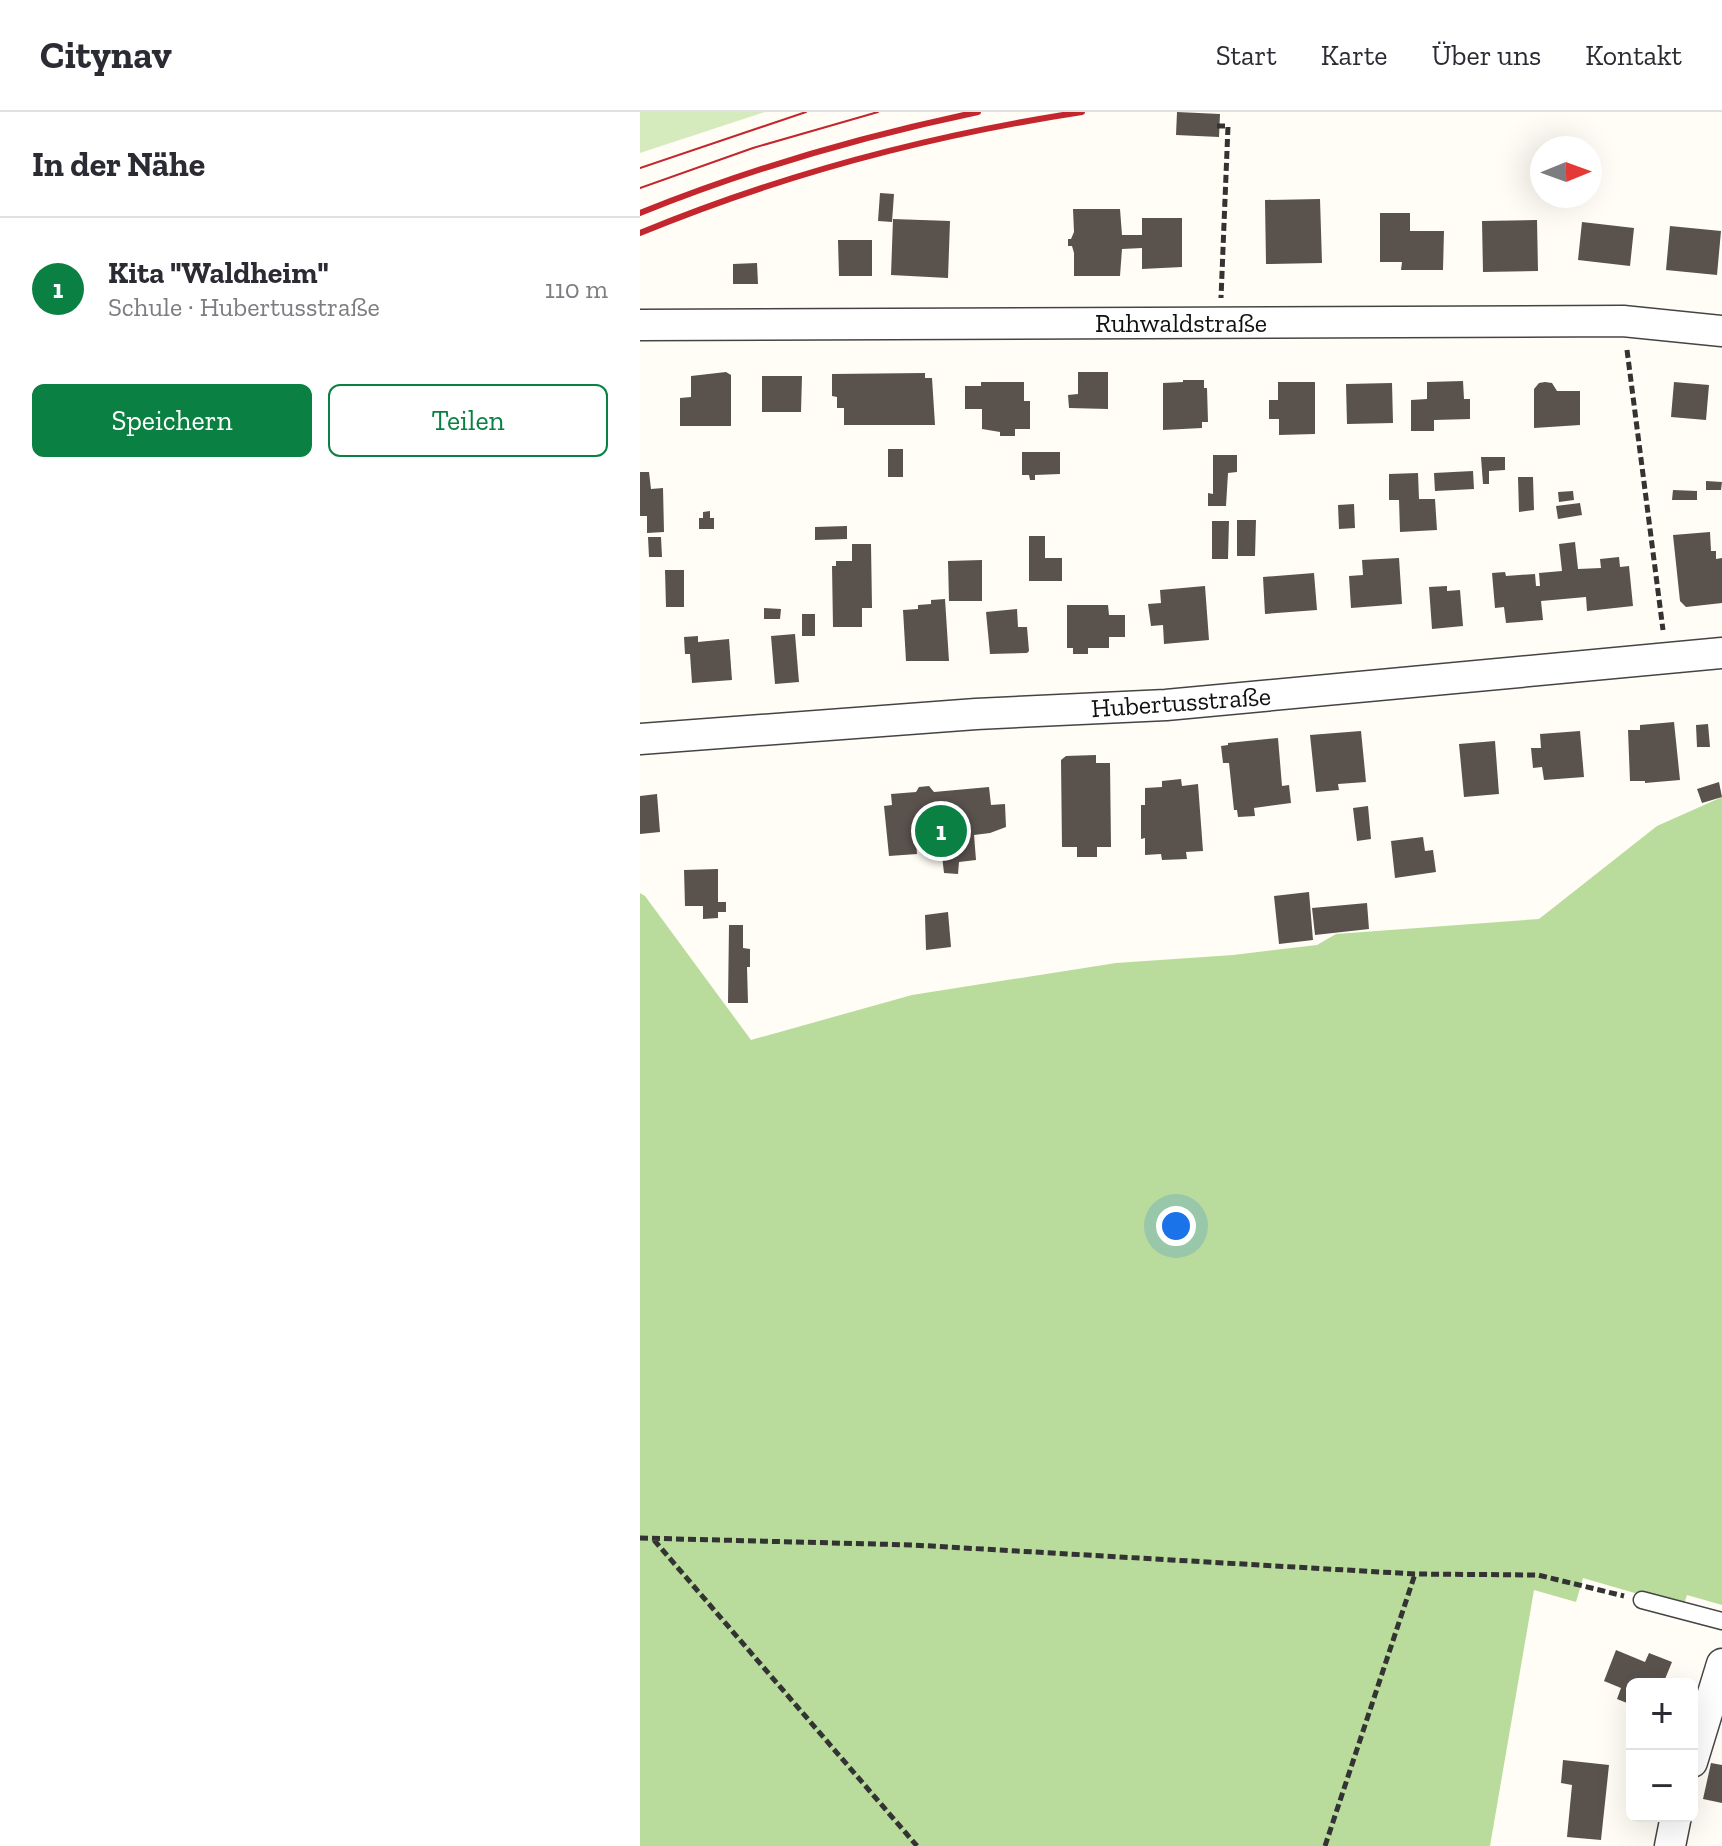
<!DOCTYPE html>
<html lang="de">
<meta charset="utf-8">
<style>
:root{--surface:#fff;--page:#f2f2f3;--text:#2b2b33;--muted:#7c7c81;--line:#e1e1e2;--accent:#0b8043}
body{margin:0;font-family:"Zilla Slab",serif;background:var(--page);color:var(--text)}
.controls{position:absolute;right:24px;bottom:24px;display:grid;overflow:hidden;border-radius:12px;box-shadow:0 8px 32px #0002}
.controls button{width:72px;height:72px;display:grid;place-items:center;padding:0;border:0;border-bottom:2px solid var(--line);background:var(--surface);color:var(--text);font:40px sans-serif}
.compass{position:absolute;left:890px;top:24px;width:72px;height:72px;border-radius:50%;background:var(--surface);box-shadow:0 8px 32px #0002;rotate:89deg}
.you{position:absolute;left:536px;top:1114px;width:28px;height:28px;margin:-20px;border:6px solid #fff;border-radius:50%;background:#1a73e8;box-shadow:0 0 0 12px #1a73e833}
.badge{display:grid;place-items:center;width:52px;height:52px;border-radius:50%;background:var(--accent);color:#fff;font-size:26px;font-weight:700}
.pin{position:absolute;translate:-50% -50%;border:4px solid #fff;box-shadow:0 2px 8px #0006}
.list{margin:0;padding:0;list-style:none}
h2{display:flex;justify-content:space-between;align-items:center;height:104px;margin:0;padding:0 32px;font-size:34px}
h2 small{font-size:26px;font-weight:400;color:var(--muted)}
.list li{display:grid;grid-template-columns:52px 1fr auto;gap:24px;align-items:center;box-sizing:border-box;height:144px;padding:0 32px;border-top:2px solid var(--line)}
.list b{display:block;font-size:30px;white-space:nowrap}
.list p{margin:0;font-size:26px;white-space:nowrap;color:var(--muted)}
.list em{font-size:26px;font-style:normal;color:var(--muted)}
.actions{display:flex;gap:16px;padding:24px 32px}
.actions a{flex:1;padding:18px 0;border:2px solid var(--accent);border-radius:12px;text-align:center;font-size:28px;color:var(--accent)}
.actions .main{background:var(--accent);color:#fff}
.map{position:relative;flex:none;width:1082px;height:1734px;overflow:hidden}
header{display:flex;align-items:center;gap:48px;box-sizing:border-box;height:112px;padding:0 40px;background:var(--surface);border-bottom:2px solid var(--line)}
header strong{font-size:38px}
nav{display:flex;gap:44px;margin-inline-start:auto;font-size:28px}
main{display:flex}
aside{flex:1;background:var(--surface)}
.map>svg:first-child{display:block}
</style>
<header>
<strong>Citynav</strong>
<nav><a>Start</a><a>Karte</a><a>Über uns</a><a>Kontakt</a></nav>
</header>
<main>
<aside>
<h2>In der Nähe<small></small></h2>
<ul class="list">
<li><span class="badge">1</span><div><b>Kita &quot;Waldheim&quot;</b><p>Schule · Hubertusstraße</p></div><em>110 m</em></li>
</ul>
<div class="actions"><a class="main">Speichern</a><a>Teilen</a></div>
</aside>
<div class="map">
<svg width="1082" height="1734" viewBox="0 0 1082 1734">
<rect width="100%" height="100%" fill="#fffdf5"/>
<path fill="#d5ebbd" d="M 0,0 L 125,0 L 0,41 Z"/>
<path fill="#b9dc9c" d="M 1082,685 L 1082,1493 L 1047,1483 L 1043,1495 L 943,1466 L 936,1490 L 894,1478 L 850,1734 L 0,1734 L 0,781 L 5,784 L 111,928 L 272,883 L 476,851 L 593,843 L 677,833 L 696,822 L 899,807 L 1017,714 Z"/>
<path fill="#5a524d" d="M 537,0 L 580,2 L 579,25 L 536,23 Z
M 240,81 L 254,82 L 252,110 L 238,109 Z
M 680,87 L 682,151 L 626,152 L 625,88 Z
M 433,97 L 480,97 L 482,123 L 502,123 L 502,106 L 542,106 L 542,155 L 502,157 L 502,136 L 482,137 L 480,164 L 434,164 L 434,141 L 432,134 L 428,134 L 428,127 L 431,127 L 434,120 Z
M 740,101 L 770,101 L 770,119 L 804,119 L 803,158 L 761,158 L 762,150 L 740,150 Z
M 253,107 L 310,109 L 308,166 L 251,163 Z
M 897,108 L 898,159 L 843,160 L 842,109 Z
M 942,110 L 994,116 L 990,154 L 938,148 Z
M 1030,114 L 1081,119 L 1077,163 L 1026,158 Z
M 198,128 L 232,128 L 232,164 L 199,164 Z
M 117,151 L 118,172 L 93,172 L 93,152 Z
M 86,260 L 91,263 L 91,314 L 40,314 L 40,286 L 51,285 L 51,264 Z
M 438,260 L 468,260 L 468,297 L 429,296 L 428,283 L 438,282 Z
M 285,261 L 285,266 L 292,266 L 295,313 L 204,313 L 204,296 L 197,296 L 197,285 L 192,284 L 192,262 Z
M 122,264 L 162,264 L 161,300 L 122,300 Z
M 543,268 L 564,268 L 564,276 L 567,276 L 568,310 L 562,310 L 562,316 L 523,318 L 523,271 L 543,270 Z
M 823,269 L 824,287 L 830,287 L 830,307 L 794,308 L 794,319 L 771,319 L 771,288 L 787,287 L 787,270 Z
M 341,270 L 384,270 L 384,289 L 390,289 L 390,317 L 375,317 L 375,324 L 360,324 L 360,320 L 342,317 L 342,297 L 325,297 L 325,274 L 341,274 Z
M 638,270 L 675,270 L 675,322 L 639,323 L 639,307 L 629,307 L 629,288 L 638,288 Z
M 905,270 L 912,271 L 917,279 L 940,279 L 940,313 L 894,316 L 894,277 L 899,271 Z
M 1034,270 L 1069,273 L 1066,308 L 1031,305 Z
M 752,271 L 753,311 L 707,312 L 706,272 Z
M 248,337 L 263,337 L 263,365 L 248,365 Z
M 382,340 L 420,340 L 420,362 L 395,363 L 395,368 L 390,368 L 389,363 L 382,363 Z
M 573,343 L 597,343 L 597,360 L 588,361 L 586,394 L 568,394 L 568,381 L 573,382 Z
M 841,345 L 865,345 L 865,358 L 849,359 L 849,372 L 843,372 Z
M 833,359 L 834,377 L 795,379 L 794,361 Z
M 0,360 L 9,360 L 11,377 L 23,376 L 24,420 L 7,421 L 7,404 L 0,404 Z
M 778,361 L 779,387 L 795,387 L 797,418 L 760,420 L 759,388 L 749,388 L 749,362 Z
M 878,365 L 893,365 L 894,398 L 879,400 Z
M 1066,369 L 1082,370 L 1081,378 L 1066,378 Z
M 1033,378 L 1057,379 L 1057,388 L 1032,388 Z
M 933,379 L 934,388 L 919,390 L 918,380 Z
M 940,391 L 942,403 L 918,407 L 916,394 Z
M 714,392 L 715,416 L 699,417 L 698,393 Z
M 70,399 L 70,406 L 74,406 L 74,417 L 59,417 L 59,406 L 63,406 L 63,400 Z
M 597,408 L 616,408 L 615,444 L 597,444 Z
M 572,409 L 589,409 L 588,447 L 572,447 Z
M 207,414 L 207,427 L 175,428 L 175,415 Z
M 1070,420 L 1071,439 L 1076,439 L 1076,447 L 1082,446 L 1082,491 L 1046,495 L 1040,489 L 1033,423 Z
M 389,424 L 405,424 L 405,446 L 422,446 L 422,469 L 389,469 Z
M 8,425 L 21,425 L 22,445 L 9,445 Z
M 935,430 L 938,457 L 961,456 L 960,447 L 979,445 L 980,455 L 989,454 L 993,494 L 947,499 L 946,485 L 901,489 L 903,508 L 866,511 L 864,495 L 855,496 L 852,461 L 865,460 L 866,464 L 895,462 L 896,474 L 900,474 L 899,461 L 922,459 L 919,432 Z
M 212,432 L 231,432 L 232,496 L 222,496 L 222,515 L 193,515 L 192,454 L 196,454 L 196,449 L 212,449 Z
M 759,446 L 762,492 L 711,496 L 709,464 L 723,463 L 722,448 Z
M 342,448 L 342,489 L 309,489 L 308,449 Z
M 25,458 L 44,458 L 44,495 L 26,495 Z
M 674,461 L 677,498 L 625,502 L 623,465 Z
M 565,474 L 569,528 L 524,532 L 523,513 L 511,514 L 508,492 L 521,491 L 520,478 Z
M 807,474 L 807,479 L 820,478 L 823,514 L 792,517 L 789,475 Z
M 305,487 L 309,549 L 266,549 L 263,498 L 278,497 L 278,493 L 291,492 L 291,488 Z
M 427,493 L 468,493 L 469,503 L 485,503 L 485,525 L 469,525 L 469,536 L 448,536 L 448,542 L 433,542 L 433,536 L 427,536 Z
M 124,496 L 141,497 L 140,507 L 124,507 Z
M 377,497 L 378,515 L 387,515 L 389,539 L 387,541 L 350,542 L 346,500 Z
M 162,502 L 175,502 L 175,524 L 162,524 Z
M 155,522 L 159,570 L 135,572 L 131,524 Z
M 58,524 L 58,530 L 89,527 L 92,568 L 52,571 L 50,542 L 45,542 L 44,525 Z
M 1034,610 L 1040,668 L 1005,671 L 1005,669 L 990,669 L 988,618 L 1000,618 L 1000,613 Z
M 1068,612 L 1070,635 L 1057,635 L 1056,613 Z
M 721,619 L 726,670 L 698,672 L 699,678 L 676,680 L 670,623 Z
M 940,619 L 944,665 L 904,668 L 902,655 L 893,656 L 891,636 L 901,636 L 900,622 Z
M 638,626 L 642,674 L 649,673 L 651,691 L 614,696 L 615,704 L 598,705 L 597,698 L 594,698 L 589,651 L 583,651 L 581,634 L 588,633 L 588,631 Z
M 855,629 L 859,682 L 824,685 L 819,632 Z
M 456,643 L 456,651 L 470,651 L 471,735 L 457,735 L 457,745 L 437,745 L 437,735 L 422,735 L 421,648 L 426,644 Z
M 541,667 L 542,674 L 558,672 L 563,739 L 546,740 L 547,747 L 522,748 L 521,742 L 505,743 L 505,726 L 501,727 L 501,693 L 505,693 L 505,676 L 522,675 L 522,669 Z
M 1079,670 L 1082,685 L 1062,691 L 1057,677 Z
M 289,674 L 294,680 L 349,675 L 351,693 L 365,692 L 366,715 L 350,721 L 334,723 L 336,748 L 319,750 L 318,762 L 304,761 L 300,726 L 276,728 L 277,742 L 249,744 L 244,694 L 252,693 L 251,682 L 276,680 L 279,675 Z
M 17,682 L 20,720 L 0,722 L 0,684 Z
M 728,694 L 731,727 L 717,729 L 713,696 Z
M 783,725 L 785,739 L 793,738 L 796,760 L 755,766 L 751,729 Z
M 78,757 L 78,790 L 86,790 L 86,800 L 78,800 L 78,806 L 63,807 L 63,794 L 45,794 L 44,758 Z
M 669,780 L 673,828 L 639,832 L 634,784 Z
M 727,791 L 729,817 L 675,823 L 672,796 Z
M 308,800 L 311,835 L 286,838 L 285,803 Z
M 89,813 L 103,813 L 103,836 L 110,837 L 110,855 L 107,855 L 108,891 L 88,891 Z
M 976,1538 L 1005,1550 L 1009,1541 L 1032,1550 L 1023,1572 L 992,1572 L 992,1593 L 977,1587 L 981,1576 L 964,1569 Z
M 923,1648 L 969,1653 L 961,1728 L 927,1725 L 932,1673 L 921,1671 Z
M 1071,1651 L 1082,1653 L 1082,1691 L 1063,1687 Z"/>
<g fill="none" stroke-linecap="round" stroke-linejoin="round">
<defs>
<path id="lane" d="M 1002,1488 L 1082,1509"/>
<path id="street" d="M 0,213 L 983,209 L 1082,219
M 0,627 L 336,602 L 526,593 L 1082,541
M 1052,1650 L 1082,1552
M 1030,1734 L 1036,1704"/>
</defs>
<use href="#lane" stroke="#444" stroke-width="19"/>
<use href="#street" stroke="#444" stroke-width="33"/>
<path stroke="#333" stroke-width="5" stroke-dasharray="8 4" stroke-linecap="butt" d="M 577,14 L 588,14 L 581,186
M 987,238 L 1023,518
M 0,1426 L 273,1433 L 775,1462 L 898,1463 L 984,1484
M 14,1428 L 277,1734
M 685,1734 L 775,1462"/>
<use href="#lane" stroke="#fff" stroke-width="16"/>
<use href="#street" stroke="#fff" stroke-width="30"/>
<path stroke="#c4262e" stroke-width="2" d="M 0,56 L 166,0
M 0,76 L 113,36 L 238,0"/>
<path stroke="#c4262e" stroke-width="6" d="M 0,101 C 109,57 223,24 338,0
M 0,121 C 141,63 291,23 442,0"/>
</g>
<g text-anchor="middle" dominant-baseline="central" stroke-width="8" stroke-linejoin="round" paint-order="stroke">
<g font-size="26" fill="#111" stroke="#fff">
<text x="541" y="211">Ruhwaldstraße</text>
<text transform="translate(541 590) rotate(-4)">Hubertusstraße</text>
</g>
</g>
</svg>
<div class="controls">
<button>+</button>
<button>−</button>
</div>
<svg class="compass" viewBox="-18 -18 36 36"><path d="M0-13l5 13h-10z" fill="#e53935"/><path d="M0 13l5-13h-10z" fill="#7c7c81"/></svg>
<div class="you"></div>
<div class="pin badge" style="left:301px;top:719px">1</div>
</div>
</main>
